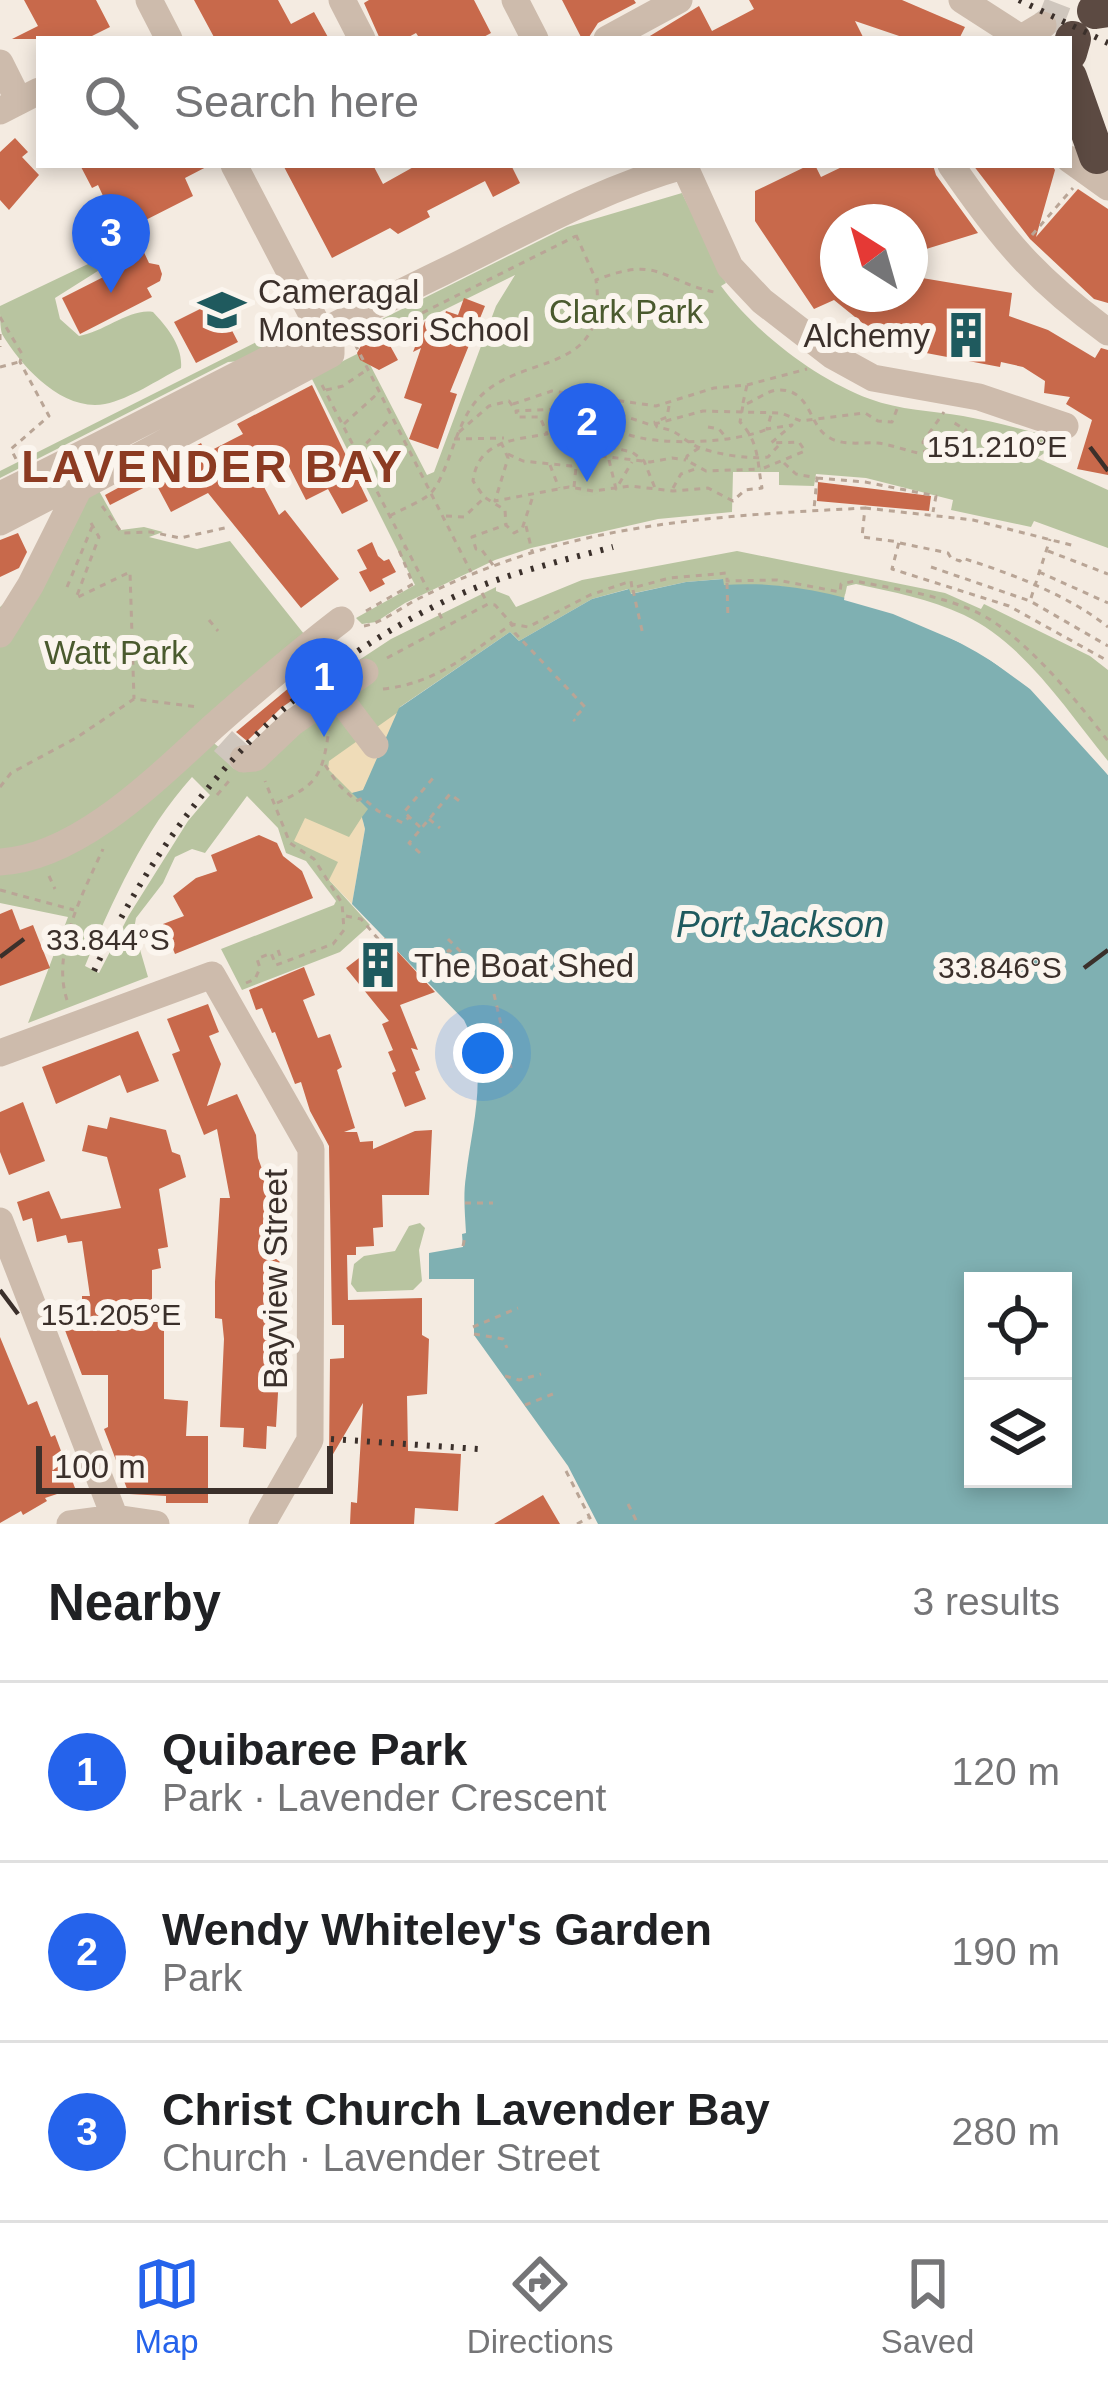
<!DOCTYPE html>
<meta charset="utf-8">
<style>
:root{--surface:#fff;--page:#f6f6f6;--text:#202124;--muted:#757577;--line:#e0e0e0;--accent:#2563eb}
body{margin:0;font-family:Helvetica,sans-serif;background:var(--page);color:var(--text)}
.controls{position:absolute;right:36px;bottom:36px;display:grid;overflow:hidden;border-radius:0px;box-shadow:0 6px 18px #0003}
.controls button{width:108px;height:108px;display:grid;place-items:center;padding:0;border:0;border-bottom:3px solid var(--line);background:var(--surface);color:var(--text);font:60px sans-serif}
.compass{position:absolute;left:820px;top:204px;width:108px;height:108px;border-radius:50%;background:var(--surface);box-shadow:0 6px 18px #0003;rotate:323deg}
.scale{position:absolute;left:36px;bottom:30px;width:297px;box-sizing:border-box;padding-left:12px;border:6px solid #3b302b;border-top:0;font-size:33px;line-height:42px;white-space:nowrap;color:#3b302b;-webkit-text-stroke:9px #fbf5ee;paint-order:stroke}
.you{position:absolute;left:483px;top:1053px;width:42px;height:42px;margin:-30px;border:9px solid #fff;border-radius:50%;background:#1a73e8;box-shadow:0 0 0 18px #1a73e833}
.badge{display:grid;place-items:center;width:78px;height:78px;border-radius:50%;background:var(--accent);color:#fff;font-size:39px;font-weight:700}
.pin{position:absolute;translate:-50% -99px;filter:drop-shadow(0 3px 6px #0008)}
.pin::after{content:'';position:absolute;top:63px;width:42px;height:36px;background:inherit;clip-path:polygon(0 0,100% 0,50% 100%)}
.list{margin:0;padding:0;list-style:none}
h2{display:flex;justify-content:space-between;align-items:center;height:156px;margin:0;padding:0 48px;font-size:51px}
h2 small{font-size:39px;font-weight:400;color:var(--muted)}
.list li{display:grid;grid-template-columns:78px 1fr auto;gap:36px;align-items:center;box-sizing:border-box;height:180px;padding:0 48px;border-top:3px solid var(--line)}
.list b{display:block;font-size:45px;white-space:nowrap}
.list p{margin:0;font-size:39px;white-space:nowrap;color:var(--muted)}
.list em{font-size:39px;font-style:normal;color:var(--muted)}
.icon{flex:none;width:66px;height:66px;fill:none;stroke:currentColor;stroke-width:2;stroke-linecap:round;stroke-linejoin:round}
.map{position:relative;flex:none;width:1108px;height:1524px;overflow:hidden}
.search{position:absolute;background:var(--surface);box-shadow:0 6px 18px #0003;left:36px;right:36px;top:36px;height:132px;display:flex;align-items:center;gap:30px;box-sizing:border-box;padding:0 42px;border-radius:0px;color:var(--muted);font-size:45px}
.sheet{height:696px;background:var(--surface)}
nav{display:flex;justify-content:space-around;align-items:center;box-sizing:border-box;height:168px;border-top:3px solid var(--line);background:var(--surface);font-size:33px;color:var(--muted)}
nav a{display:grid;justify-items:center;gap:6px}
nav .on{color:var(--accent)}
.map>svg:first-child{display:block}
</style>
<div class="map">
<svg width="1108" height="1524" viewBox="0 0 1108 1524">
<rect width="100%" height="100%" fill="#f4ebe1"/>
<path fill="#b8c4a0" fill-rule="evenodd" d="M 682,193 L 726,283 L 721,286 C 756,333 816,379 870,399 C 899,410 933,411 963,416 C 997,422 1031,432 1064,440 L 1037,458 L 1108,490 L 1108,548 L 1034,521 L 1031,527 L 951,510 L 953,500 L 866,478 L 816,474 L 814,486 L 779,485 L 779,472 L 733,472 L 732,512 L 658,519 L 531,548 L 495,560 L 405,603 L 376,622 L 362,624 L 356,618 L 415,585 L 311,377 L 363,351 L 427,475 L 434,472 L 496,306 L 515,275 L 389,337 L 384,328 L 360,340 L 354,333 L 567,227 Z
M 109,254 L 120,257 L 55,298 L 60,319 L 79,336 C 104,332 130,308 153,312 C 167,327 183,346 181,368 C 157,380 130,399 105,404 C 62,412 21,366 2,334 C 0,327 0,315 0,306 Z
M 296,322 C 286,341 250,362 228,362 L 0,478 L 0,471 Z
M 98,489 L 121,530 L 144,527 L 163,532 L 149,537 L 197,549 L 230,541 L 308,639 L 199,731 L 242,766 L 347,668 L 391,639 L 496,587 L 496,591 L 509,596 L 516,607 L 582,580 L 737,551 L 945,593 L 981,609 L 984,604 L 1090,656 L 1108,670 L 1108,761 C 1067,711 1024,643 964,615 C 930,599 893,592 856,584 L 847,586 L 844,600 L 779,586 L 723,585 L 722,579 L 686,582 L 630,594 L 628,589 L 592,599 L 519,641 L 510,632 L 400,707 L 369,809 L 330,881 L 370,925 L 340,952 L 242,990 L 221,949 L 334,905 L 336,901 L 306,861 L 286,853 L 278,828 L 247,796 L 205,853 L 192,849 L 175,857 L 163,883 L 136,918 L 134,929 L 148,977 L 28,1023 L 68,917 L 0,903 L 0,607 L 15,594 L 53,515 ZM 192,777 L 210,795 L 188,821 L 129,915 L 99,973 L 85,966 C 113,900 144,830 192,777 Z
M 420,1223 L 425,1228 L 419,1250 L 422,1281 L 413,1290 L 357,1292 L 351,1284 L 354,1264 L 364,1256 L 395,1251 L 409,1226 Z"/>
<path fill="#efdcb8" d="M 401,710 L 363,791 L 352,793 L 328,769 L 329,761 Z
M 362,817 L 365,829 L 352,904 L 329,880 L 338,862 L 294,841 L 305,818 L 349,837 Z"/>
<path fill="#7fb0b2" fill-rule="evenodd" d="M 723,579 L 724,585 C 824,577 949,625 1027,686 C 1057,710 1083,745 1108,775 L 1108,1524 L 598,1524 L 568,1466 L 474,1335 L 474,1279 L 429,1279 L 429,1253 L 463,1247 L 462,1234 L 466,1233 C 465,1214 463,1195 466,1176 C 472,1123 490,1071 464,1020 L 352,904 L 365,829 L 362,817 L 368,809 L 352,793 L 363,790 L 399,708 L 510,632 L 519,641 L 592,599 L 629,589 L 631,594 L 686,582 ZM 973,1281 L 1063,1281 L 1063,1479 L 973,1479 Z"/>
<path fill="#f4ebe1" d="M 845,594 L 895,608 L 978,644 L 1035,685 L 1108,765 L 1108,775 L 1030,689 L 975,649 L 893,614 L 844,600 Z"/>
<path fill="#c8694b" d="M 24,0 L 96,0 L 110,27 L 86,39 L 12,39 L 38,26 Z
M 194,0 L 278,0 L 291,24 L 314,12 L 329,39 L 215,39 Z
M 369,0 L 474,0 L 491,33 L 480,39 L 420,39 L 416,33 L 405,39 L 380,39 L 364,3 Z
M 562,0 L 634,0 L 636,3 L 598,23 L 589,37 L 582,39 Z
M 749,0 L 902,0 L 965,27 L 959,39 L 908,39 L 855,21 L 864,39 L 645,39 L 699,6 L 712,31 L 754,9 Z
M 15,138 L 28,152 L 22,157 L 39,175 L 9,210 L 0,200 L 0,152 Z
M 80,165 L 210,165 L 185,178 L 193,196 L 120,233 L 98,185 L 92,188 Z
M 283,165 L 373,165 L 383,184 L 417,165 L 517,165 L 512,167 L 520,183 L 493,197 L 485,181 L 427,211 L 430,217 L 398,234 L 390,228 L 332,258 Z
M 809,165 L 815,165 L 821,177 L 846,165 L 933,165 L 936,175 L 978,233 L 910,254 L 910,222 L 838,222 L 838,294 L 910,294 L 910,276 L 1012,293 L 1009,316 L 1048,330 L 1095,358 L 1101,348 L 1108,350 L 1108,475 L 1077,469 L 1092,420 L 1066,404 L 1070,397 L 1044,393 L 1045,381 L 1023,367 L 1001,362 L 1000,367 L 905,349 L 881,338 L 834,300 L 814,309 L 755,221 L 755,191 Z
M 973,165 L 1052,165 L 1055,170 L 1036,237 L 1078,189 L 1108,209 L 1108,303 L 1094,299 L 1030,239 Z
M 141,246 L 149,263 L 159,265 L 162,274 L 160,281 L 147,288 L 152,297 L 80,334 L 62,298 L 131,263 L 126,254 Z
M 464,298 L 485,306 L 450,392 L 457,394 L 438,449 L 409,439 L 422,404 L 404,398 L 421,348 L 413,352 L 425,321 L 441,327 L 446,311 L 458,315 Z
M 210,304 L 220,322 L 226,319 L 238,342 L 196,363 L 174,322 Z
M 372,339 L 375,346 L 387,340 L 398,360 L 379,370 L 360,360 L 357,353 L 362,344 Z
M 312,385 L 368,501 L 342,514 L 328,489 L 306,500 L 284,457 L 256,472 L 279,515 L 285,510 L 339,579 L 301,608 L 208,493 L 171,512 L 155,482 L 110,505 L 105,495 L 201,443 L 206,453 L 243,434 L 237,424 Z
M 818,482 L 931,496 L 929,511 L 817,501 Z
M 18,533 L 27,552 L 19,568 L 0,577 L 0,540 Z
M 372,542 L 378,556 L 384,561 L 389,559 L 396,572 L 382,579 L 385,584 L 370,592 L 359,572 L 367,569 L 357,550 Z
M 332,652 L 342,666 L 281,708 L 247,741 L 236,732 Z
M 259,835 L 277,843 L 283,856 L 302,871 L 313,898 L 175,954 L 163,924 L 184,916 L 173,896 L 196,878 L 217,871 L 211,855 Z
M 12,909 L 20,930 L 33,925 L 50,968 L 0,986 L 0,914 Z
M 385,938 L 435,992 L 400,1005 L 418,1050 L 411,1048 L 420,1070 L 415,1072 L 426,1099 L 405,1107 L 392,1073 L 396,1071 L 388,1052 L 393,1050 L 382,1024 L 389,1021 L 346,968 Z
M 304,967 L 315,995 L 303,1000 L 318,1038 L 330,1034 L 342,1067 L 337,1070 L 355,1128 L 344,1132 L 357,1132 L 360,1142 L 373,1141 L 373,1149 L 415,1131 L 432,1130 L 429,1195 L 382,1195 L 383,1227 L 373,1228 L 374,1246 L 356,1247 L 356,1255 L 347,1255 L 348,1300 L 422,1298 L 422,1335 L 429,1339 L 427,1394 L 407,1396 L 408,1451 L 461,1454 L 458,1511 L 415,1508 L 414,1524 L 350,1524 L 351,1502 L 357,1503 L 363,1403 L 329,1461 L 330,1359 L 344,1358 L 344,1325 L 332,1325 L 329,1146 L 310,1111 L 301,1082 L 295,1084 L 275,1032 L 272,1033 L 262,1008 L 256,1010 L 249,990 Z
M 208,1004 L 219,1032 L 209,1036 L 221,1064 L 207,1106 L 237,1094 L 256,1135 L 258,1158 L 269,1188 L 268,1212 L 281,1212 L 278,1311 L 272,1321 L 271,1366 L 280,1367 L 278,1393 L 276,1427 L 267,1426 L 266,1449 L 243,1447 L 244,1428 L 220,1427 L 224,1339 L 222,1319 L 215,1318 L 215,1282 L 220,1198 L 230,1198 L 217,1129 L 204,1135 L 172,1054 L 180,1051 L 167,1019 Z
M 138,1031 L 159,1081 L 127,1093 L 120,1075 L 56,1104 L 42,1067 Z
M 23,1102 L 45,1161 L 9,1175 L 0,1152 L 0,1112 Z
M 110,1117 L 166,1130 L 172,1152 L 180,1155 L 186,1177 L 159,1189 L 168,1247 L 158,1249 L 161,1268 L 152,1270 L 152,1322 L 164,1322 L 164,1399 L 188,1401 L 186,1436 L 208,1436 L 208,1503 L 166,1503 L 166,1496 L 129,1494 L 104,1429 L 108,1427 L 108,1375 L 82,1375 L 63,1325 L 82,1325 L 82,1296 L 90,1296 L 82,1241 L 68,1243 L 66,1235 L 37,1242 L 32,1218 L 23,1221 L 17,1202 L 49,1191 L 61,1219 L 121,1208 L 107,1157 L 82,1151 L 88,1125 L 107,1129 Z
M 0,1337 L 28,1405 L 37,1401 L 51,1437 L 55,1435 L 75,1488 L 45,1498 L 47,1501 L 23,1515 L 21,1511 L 0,1523 Z
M 543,1495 L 560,1524 L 494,1524 Z"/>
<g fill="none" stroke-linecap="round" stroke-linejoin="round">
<path stroke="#cfc6bd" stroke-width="27" stroke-dasharray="27 14" stroke-linecap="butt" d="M 1043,25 L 1052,18 L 1059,0
M 223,741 L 243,759"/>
<path stroke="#b9a596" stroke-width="3" stroke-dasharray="6 6" stroke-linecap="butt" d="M 576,235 L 596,280
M 1032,235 L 1073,188
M 0,317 L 22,354 L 20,362 L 49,416 L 11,449 L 17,461
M 0,334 L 0,347
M 355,344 L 471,572
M 358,345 L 576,236
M 0,367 L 19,362
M 322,385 L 428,590
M 326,390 L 343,386 L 365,371
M 743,403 L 747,385
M 513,404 L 552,391 L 656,406 L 714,388 L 747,385 L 807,369
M 669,406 L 667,417 L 655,422 L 657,427 C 678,431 676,434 692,444 C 706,453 750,460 768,457 L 779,445
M 619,415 L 624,433 C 657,447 736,443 767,429
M 572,416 L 573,428 L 567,445 L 577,461
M 344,424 L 377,394
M 708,427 L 719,429 L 724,435
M 459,432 L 489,406 L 509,401 L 516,411
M 551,434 L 632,452 L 644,461 L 655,488
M 454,439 L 504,438
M 501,442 L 508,458 L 495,501 L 569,487 L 593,491 L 630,486 L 673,491 L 708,488 L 733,501 L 745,490 L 762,488 C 757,463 760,443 740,422 L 743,405 C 754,402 766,391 777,390 C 812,388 808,427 830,438 C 844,446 863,442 878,443 C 894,445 908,452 925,454 L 923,442 L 944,412
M 606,443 L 622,433
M 699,448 L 687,456 L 686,460 L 706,471 L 761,469
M 358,452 L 389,420
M 508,454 L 523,461 L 571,466 L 601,456 L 650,462 L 672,458 L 686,460
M 926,454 L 943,455 L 962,442 L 966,430 L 951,421
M 609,460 L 616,489 L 632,462
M 784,463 L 796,474 L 817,478 L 814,509
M 550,465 L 559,488
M 764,468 L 805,451 L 799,442 L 771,443 L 792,425 L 767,429 L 771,415
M 817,478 L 865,482 L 936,496 L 933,512
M 574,487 L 576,467
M 673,488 L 681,474 L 695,469
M 532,499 L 522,529 L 514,533 L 506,525 L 505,510 L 484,497 L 473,481 C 478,440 515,440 547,434 L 540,417 L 517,417 L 516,411 L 558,409 L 592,418 L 618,414 L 651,425 L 703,411 L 781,413 L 801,421 L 865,413 L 878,421 L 892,422 L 899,404
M 102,506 L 122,533 L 151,532 L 180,538 L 229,527
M 865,508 L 973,520 L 1075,546
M 390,516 C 401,509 422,502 431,493 C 450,471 454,426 477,400 C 519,351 610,379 596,280 C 661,254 661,282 719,293
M 446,516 L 464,517 L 483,499
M 91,523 L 99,537 L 76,598 L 130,572 L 134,699
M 526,526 L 532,551
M 900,543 L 948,553 L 951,558 L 960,561 L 962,558 C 1010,573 1068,595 1108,627
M 1048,551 L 1108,574
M 493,565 L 481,549 L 476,549 L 472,537 L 505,525
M 931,567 L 1030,601 L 1108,646
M 1039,572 L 1108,603
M 727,583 L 728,619
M 67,587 L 92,527
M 633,590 L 643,635
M 482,593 L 487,602
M 1031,598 L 1050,539
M 366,611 L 413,584 L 399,550 L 405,547
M 439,613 L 444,623
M 209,620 L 218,631
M 364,626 C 385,622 402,606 422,597 C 457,579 496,564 534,552 C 643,519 753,514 865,508 L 862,537 L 899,542 L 892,569 L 1009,606 L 1108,661
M 387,658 L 488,604 L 495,605 L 512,624 L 515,633 L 585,707 L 573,719 L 575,721
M 383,689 C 438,683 468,654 512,624 L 528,627 L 590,595 L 631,581 L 632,588 L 670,578 L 727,573 L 727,581 L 777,580 L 840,592 L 841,584 L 855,581 C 894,589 936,594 974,611 C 1023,633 1075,699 1108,741
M 325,765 L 338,784 L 356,801 L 363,798 L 378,811 L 403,823 L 409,817
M 0,787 L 11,773 L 76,738 L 134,699 L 198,707
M 217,795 L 229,781
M 277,803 C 319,784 322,775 329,730
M 429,819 L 440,828
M 420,827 L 404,812 L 434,777
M 420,853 L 409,843 L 450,794 L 462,803
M 49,876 L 55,889
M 0,890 L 74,910
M 346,916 L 361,919 L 380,941
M 448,939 L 467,958
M 278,950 L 282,961
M 422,978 L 449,950 L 459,959 L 463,954
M 246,983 L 255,979 L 260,968 L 257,959 L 271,953 L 276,965 L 333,944 L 344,930 L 342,903 L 314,859 L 290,843 L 265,781
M 494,994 L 511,1068
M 67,1000 C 51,952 83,893 103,849
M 467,1036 L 501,1031
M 465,1203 L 493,1203
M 463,1246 L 465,1237
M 473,1327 L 518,1308
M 474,1334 L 503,1339 L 507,1348
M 505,1376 L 519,1380 L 541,1374
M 525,1405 L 558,1392
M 566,1471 L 593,1524
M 628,1504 L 638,1524
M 577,1524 L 588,1518"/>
<path stroke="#cdbbac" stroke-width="27" d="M 149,0 L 169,39
M 342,0 L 362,39
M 515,0 L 535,39
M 962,0 L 1021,38
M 1023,37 L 1043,25
M 607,39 L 679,0
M 0,63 L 19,101
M 0,111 L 39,91
M 1069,159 L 1108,187
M 684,165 L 730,267 L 762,301 L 833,356 L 873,378 L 979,397 L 1065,426
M 951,165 C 1002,239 1035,279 1108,332
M 0,495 C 148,422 294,344 443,272 C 525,232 597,190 686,165
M 0,522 L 54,494
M 0,634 L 30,586 L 79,488 L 331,354 L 331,339 L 320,330 L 234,165
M 334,691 L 375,745
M 243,759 L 255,758 L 292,723 L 365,672
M 0,862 C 79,858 158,777 214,726 C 255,690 298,653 341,620
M 0,1053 L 212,975 L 311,1149 L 310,1440 L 262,1524
M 0,1221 L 115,1518
M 70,1524 L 115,1518 L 156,1524"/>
<path stroke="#5c4a42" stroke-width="36" d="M 1095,11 L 1108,9
M 1069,53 L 1073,39
M 1069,77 L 1097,156"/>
<path stroke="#3b302b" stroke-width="6" stroke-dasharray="3 9" stroke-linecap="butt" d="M 1019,0 L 1108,43
M 94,971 C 171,808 283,679 447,600 C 500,575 557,562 613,547
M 331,1439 L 479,1449"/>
</g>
<path fill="none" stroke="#3b302b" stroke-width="4.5" d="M 1090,447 L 1108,471M 0,957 L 24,939M 1084,968 L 1108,950M 0,1290 L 18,1314"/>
<defs>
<symbol id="school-bare" viewBox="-9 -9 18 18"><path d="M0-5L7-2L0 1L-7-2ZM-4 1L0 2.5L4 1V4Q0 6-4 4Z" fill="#1f5a5e" stroke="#fbf5ee" stroke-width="2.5" paint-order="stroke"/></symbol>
<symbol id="building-bare" viewBox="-9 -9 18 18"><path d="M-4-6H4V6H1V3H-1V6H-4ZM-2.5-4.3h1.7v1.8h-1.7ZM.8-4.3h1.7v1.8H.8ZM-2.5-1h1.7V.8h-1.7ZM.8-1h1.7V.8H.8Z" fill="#1f5a5e" stroke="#fbf5ee" stroke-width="2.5" paint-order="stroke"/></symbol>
</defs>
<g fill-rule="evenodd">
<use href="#school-bare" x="189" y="277" width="66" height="66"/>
<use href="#building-bare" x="933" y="302" width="66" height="66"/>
<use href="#building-bare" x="345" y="932" width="66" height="66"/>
</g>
<g text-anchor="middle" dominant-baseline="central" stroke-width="12" stroke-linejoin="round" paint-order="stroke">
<g font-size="33" fill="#3b302b" stroke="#fbf5ee" text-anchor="start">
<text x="258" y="291">Cameragal<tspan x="258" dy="38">Montessori School</tspan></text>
<text x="930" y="335" text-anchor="end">Alchemy</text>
<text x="414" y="965">The Boat Shed</text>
</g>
<g font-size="33" fill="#4a5a2e" stroke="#fbf5ee">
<text x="626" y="311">Clark Park</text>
<text x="116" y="652">Watt Park</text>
</g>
<g font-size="33" fill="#3b302b" stroke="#fbf5ee">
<text transform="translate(275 1279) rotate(-90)">Bayview Street</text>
</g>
<g font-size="36" font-style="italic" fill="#1f5a5e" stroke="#fbf5ee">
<text x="780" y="924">Port Jackson</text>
</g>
<g font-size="45" font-weight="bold" letter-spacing="3" fill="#8c3b22" stroke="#fbf5ee">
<text x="213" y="466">LAVENDER BAY</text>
</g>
</g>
<g font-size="30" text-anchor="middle" fill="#3b302b" stroke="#fbf5ee" stroke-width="12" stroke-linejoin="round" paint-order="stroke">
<text x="997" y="457">151.210°E</text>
<text x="108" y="950">33.844°S</text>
<text x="1000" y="978">33.846°S</text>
<text x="111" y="1325">151.205°E</text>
</g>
</svg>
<div class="controls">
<button><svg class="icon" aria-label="locate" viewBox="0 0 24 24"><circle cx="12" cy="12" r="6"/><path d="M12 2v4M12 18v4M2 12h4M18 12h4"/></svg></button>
<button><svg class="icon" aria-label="layers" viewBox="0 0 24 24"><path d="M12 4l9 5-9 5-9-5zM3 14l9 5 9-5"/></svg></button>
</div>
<svg class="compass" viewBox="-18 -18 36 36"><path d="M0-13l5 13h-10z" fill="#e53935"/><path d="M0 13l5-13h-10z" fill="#757577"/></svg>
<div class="scale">100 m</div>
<div class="you"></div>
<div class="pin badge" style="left:324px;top:737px">1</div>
<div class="pin badge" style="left:587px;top:482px">2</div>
<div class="pin badge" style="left:111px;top:293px">3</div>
<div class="search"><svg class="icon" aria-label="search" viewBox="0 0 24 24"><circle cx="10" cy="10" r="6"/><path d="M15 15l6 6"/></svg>Search here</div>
</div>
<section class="sheet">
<h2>Nearby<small>3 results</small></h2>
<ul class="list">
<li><span class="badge">1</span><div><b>Quibaree Park</b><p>Park · Lavender Crescent</p></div><em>120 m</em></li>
<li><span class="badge">2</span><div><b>Wendy Whiteley's Garden</b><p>Park</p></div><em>190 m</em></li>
<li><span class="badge">3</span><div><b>Christ Church Lavender Bay</b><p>Church · Lavender Street</p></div><em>280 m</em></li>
</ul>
</section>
<nav>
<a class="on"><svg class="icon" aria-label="map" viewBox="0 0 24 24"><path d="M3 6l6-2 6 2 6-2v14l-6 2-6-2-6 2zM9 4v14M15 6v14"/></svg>Map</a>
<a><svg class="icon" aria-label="directions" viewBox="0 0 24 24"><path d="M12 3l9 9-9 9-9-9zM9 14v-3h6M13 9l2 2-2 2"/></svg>Directions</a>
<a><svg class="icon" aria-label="saved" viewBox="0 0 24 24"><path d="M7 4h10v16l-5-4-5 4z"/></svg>Saved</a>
</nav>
